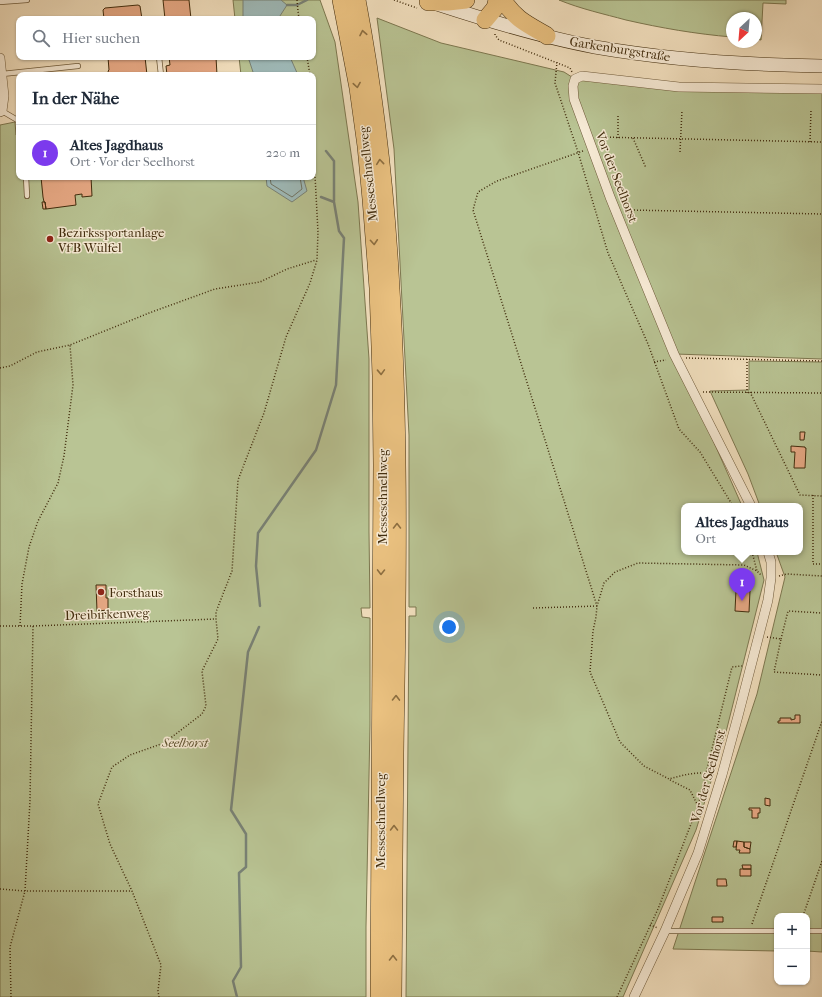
<!DOCTYPE html>
<html lang="de">
<meta charset="utf-8">
<style>
:root{--surface:#fff;--page:#f6f6f7;--text:#1f2937;--muted:#747a83;--line:#e0e1e3;--accent:#7c3aed}
body{margin:0;font-family:"IM FELL French Canon",serif;background:var(--page);color:var(--text)}
.controls{position:absolute;right:12px;bottom:12px;display:grid;overflow:hidden;border-radius:8px;box-shadow:0 1px 3px #0004}
.controls button{width:36px;height:36px;display:grid;place-items:center;padding:0;border:0;border-bottom:1px solid var(--line);background:var(--surface);color:var(--text);font:20px sans-serif}
.compass{position:absolute;left:726px;top:12px;width:36px;height:36px;border-radius:50%;background:var(--surface);box-shadow:0 1px 3px #0004;rotate:206deg}
.you{position:absolute;left:449px;top:627px;width:14px;height:14px;margin:-10px;border:3px solid #fff;border-radius:50%;background:#1a73e8;box-shadow:0 0 0 6px #1a73e833}
.badge{display:grid;place-items:center;width:26px;height:26px;border-radius:50%;background:var(--accent);color:#fff;font-size:13px;font-weight:700}
.pin{position:absolute;translate:-50% -33px;filter:drop-shadow(0 1px 2px #0008)}
.pin::after{content:'';position:absolute;top:21px;width:14px;height:12px;background:inherit;clip-path:polygon(0 0,100% 0,50% 100%)}
.popup{position:absolute;left:681px;top:503px;width:122px;height:52px;box-sizing:border-box;display:grid;place-content:center;border-radius:8px;background:var(--surface);filter:drop-shadow(0 1px 3px #0005);font-size:13px;white-space:nowrap;color:var(--muted)}
.popup b{font-size:15px;color:var(--text)}
.popup::after{content:'';position:absolute;left:50%;top:100%;margin-left:-8px;border:8px solid transparent;border-top-color:var(--surface)}
.list{margin:0;padding:0;list-style:none}
h2{display:flex;justify-content:space-between;align-items:center;height:52px;margin:0;padding:0 16px;font-size:17px}
h2 small{font-size:13px;font-weight:400;color:var(--muted)}
.list li{display:grid;grid-template-columns:26px 1fr auto;gap:12px;align-items:center;box-sizing:border-box;height:56px;padding:0 16px;border-top:1px solid var(--line)}
.list b{display:block;font-size:15px;white-space:nowrap}
.list p{margin:0;font-size:13px;white-space:nowrap;color:var(--muted)}
.list em{font-size:13px;font-style:normal;color:var(--muted)}
.icon{flex:none;width:22px;height:22px;fill:none;stroke:currentColor;stroke-width:2;stroke-linecap:round;stroke-linejoin:round}
.map{position:relative;flex:none;width:822px;height:997px;overflow:hidden}
.search{position:absolute;background:var(--surface);box-shadow:0 1px 3px #0004;left:16px;top:16px;width:300px;height:44px;display:flex;align-items:center;gap:10px;box-sizing:border-box;padding:0 14px;border-radius:8px;color:var(--muted);font-size:15px}
.panel{position:absolute;background:var(--surface);box-shadow:0 1px 3px #0004;left:16px;top:72px;width:300px;height:108px;border-radius:8px}
.map>svg:first-child{display:block}
</style>
<div class="map">
<svg width="822" height="997" viewBox="0 0 822 997">
<rect width="100%" height="100%" fill="#f4e2c1"/>
<filter id="stains"><feTurbulence type="fractalNoise" baseFrequency=".005" numOctaves="4"/><feColorMatrix values="0 0 0 0 .2 0 0 0 0 .09 0 0 0 0 .02 0 0 0 .5 -.17"/></filter>
<radialGradient id="worn" r=".72"><stop offset=".6" stop-color="#630" stop-opacity="0"/><stop offset="1" stop-color="#630" stop-opacity=".3"/></radialGradient>
<path fill="#b9c494" stroke="#7d7850" d="M 233,0 L 320,0 L 335,42 L 358,202 L 369,359 L 369,532 L 370,608 L 361,608 L 362,617 L 370,618 L 370,725 L 366,927 L 366,997 L 0,997 L 0,125 L 15,122 L 16,135 L 19,135 L 19,177 L 313,177 L 313,75 L 241,75 L 239,57 L 313,57 L 313,19 L 235,19 Z
M 559,0 L 786,0 L 786,4 L 763,3 L 761,40 L 756,39 L 756,18 L 732,18 L 732,37 C 696,34 661,28 626,20 C 604,14 581,9 559,0 Z
M 377,18 L 441,43 L 564,72 L 575,79 L 679,87 L 822,89 L 822,359 L 675,354 L 742,506 L 684,506 L 684,552 L 757,552 L 764,580 L 725,736 L 696,830 L 623,997 L 406,997 L 409,616 L 416,616 L 416,607 L 409,607 L 409,435 L 394,149 Z
M 749,361 L 822,362 L 822,952 L 807,951 L 807,916 L 777,916 L 777,951 L 673,949 L 757,694 L 785,577 L 776,552 L 800,552 L 800,506 L 760,506 L 748,474 L 710,391 L 749,390 Z"/>
<path fill="#9fbcbc" stroke="#798276" d="M 243,0 L 281,0 L 287,5 L 278,19 L 243,19 Z
M 248,57 L 290,57 L 298,75 L 254,75 Z
M 266,177 L 303,177 L 307,191 L 292,202 L 267,186 Z"/>
<g fill="none" stroke-linecap="round" stroke-linejoin="round">
<path stroke="#707464" stroke-width="1" d="M 270,177 L 271,184 L 292,197 L 302,189 L 300,177"/>
<path stroke="#798276" stroke-width="2.5" d="M 287,5 L 297,5 L 307,0
M 326,151 L 334,161 L 334,201
M 260,606 L 256,566 L 258,533 L 316,450 L 336,385 L 344,238 L 339,231 L 334,202 L 321,197
M 237,997 L 233,981 L 241,967 L 239,873 L 246,867 L 246,834 L 231,810 L 248,652 L 259,627"/>
</g>
<path fill="#e8aa86" stroke="#412c0d" d="M 163,0 L 189,0 L 191,19 L 165,19 Z
M 138,5 L 140,6 L 142,19 L 104,19 L 103,10 L 105,8 Z
M 108,57 L 145,57 L 147,75 L 110,75 L 109,74 L 108,71 L 109,70 Z
M 169,57 L 216,57 L 217,75 L 167,75 L 166,66 L 170,65 Z
M 41,177 L 91,177 L 92,196 L 82,197 L 82,194 L 75,195 L 76,205 L 46,209 L 45,202 L 44,202 L 43,197 Z
M 42,202 L 45,202 L 46,209 L 43,209 Z
M 800,432 L 805,432 L 804,440 L 800,440 Z
M 791,446 L 805,447 L 805,448 L 806,448 L 805,468 L 794,468 L 795,452 L 791,452 Z
M 96,585 L 106,585 L 106,598 L 108,598 L 108,610 L 97,611 Z
M 736,590 L 750,591 L 749,612 L 735,611 Z
M 795,715 L 800,715 L 800,723 L 778,723 L 778,721 L 780,721 L 780,718 L 791,718 L 791,720 L 795,719 Z
M 765,798 L 770,799 L 770,806 L 765,805 Z
M 749,808 L 760,808 L 760,813 L 758,813 L 758,818 L 752,818 L 752,810 L 749,810 Z
M 734,841 L 737,841 L 736,847 L 733,847 Z
M 737,841 L 744,842 L 744,847 L 750,849 L 750,853 L 739,853 L 740,850 L 736,850 Z
M 744,842 L 751,842 L 750,849 L 744,847 Z
M 742,865 L 751,865 L 751,869 L 743,869 Z
M 740,869 L 751,869 L 751,876 L 740,876 Z
M 717,879 L 726,879 L 727,886 L 717,886 Z
M 712,917 L 723,917 L 723,922 L 712,922 Z"/>
<g fill="none" stroke-linecap="round" stroke-linejoin="round">
<defs>
<path id="lane" d="M 0,2 L 27,0
M 159,57 L 161,75
M 2,74 L 78,66
M 2,111 L 19,121
M 26,177 L 27,196
M 665,931 L 777,931
M 807,931 L 822,931"/>
<path id="street" d="M 0,58 L 4,96 L 2,111 L 0,112
M 751,506 L 674,354 L 627,239 L 610,197 L 574,99 L 573,86 L 575,79 L 582,76 L 679,87 L 822,89
M 634,997 L 665,931 L 698,853 L 722,775 L 738,716 L 768,600 L 771,578 L 771,562 L 768,552"/>
<path id="secondary" d="M 437,4 C 489,21 541,37 595,47 C 670,60 746,65 822,66"/>
<path id="highway" d="M 341,0 L 358,88 L 366,146 L 371,199 L 378,288 L 381,376 L 382,465 L 379,997
M 357,0 C 375,95 386,192 391,289 C 399,421 398,554 396,686 C 394,789 394,893 393,997
M 503,0 C 515,19 527,24 546,35 L 547,36
M 428,2 L 448,2 L 466,0
M 485,20 L 495,8 L 497,0"/>
</defs>
<use href="#lane" stroke="#6e5a3a" stroke-width="6"/>
<use href="#street" stroke="#6e5a3a" stroke-width="10"/>
<use href="#secondary" stroke="#412c0d" stroke-width="14"/>
<use href="#highway" stroke="#412c0d" stroke-width="18"/>
<path stroke="#412c0d" stroke-width="1.5" stroke-dasharray="1 2" stroke-linecap="butt" d="M 297,0 L 298,11 L 299,19
M 394,0 L 417,8
M 495,34 L 495,35 L 499,40 L 570,68 L 572,72
M 307,57 L 310,75
M 557,62 L 555,83 L 578,152 L 608,253 L 648,344 L 679,429 L 700,452 L 733,506
M 313,88 L 313,100
M 598,137 L 822,142
M 618,138 L 618,114
M 633,138 L 646,168
M 810,142 L 811,110
M 583,151 L 497,181 L 478,192 L 473,210 L 597,606
M 680,152 L 682,110
M 631,210 L 822,214
M 686,358 L 822,361
M 654,362 L 666,360
M 0,368 L 10,366 L 37,352 L 70,345 L 149,313 L 215,289 L 260,282 L 287,269 L 316,260
M 703,392 L 822,393
M 750,392 L 800,495 L 822,496
M 747,393 L 747,359
M 813,495 L 813,564 L 822,564
M 752,552 L 757,571
M 779,576 L 787,574 L 822,576
M 533,608 L 597,606
M 0,626 L 33,626 L 216,619
M 20,626 L 22,584 L 29,547 L 38,521 L 58,483 L 64,456 L 73,385 L 70,345
M 767,637 L 781,639 L 774,672 L 822,675
M 781,639 L 788,611 L 822,613
M 713,774 C 698,771 683,775 669,779 L 644,766 L 620,742 L 590,672 L 593,631 L 596,617 L 597,606 L 604,583 L 615,572 L 638,563 L 744,565 L 757,571 L 761,575
M 670,780 L 690,790 L 698,806
M 0,889 L 25,891 L 132,891
M 803,916 L 822,861
M 752,924 L 822,721
M 650,925 L 658,928
M 11,997 L 10,947 L 25,891 L 30,801 L 33,626
M 159,997 L 158,991 L 161,965 L 132,891 L 110,844 L 98,804 L 112,767 L 130,755 L 164,743 L 202,714 L 206,706 L 202,671 L 218,639 L 216,619 L 216,612 L 232,571 L 238,480 L 264,413 L 286,337 L 310,283 L 317,260 L 318,232 L 313,137
M 617,997 L 658,909 L 698,806 L 732,667 L 742,666"/>
<use href="#lane" stroke="#f8ecd7" stroke-width="4.5"/>
<use href="#street" stroke="#f8ecd7" stroke-width="9"/>
<use href="#secondary" stroke="#f8ecd7" stroke-width="13"/>
<use href="#highway" stroke="#eac180" stroke-width="17"/>
</g>
<defs><path id="oneway-chevron" d="M-2-3.5L2.5 0L-2 3.5" fill="none" stroke-width="1.6" stroke-linecap="round" stroke-linejoin="round"/></defs>
<g stroke="#8d6f41">
<use href="#oneway-chevron" transform="translate(363 33) rotate(-101)"/>
<use href="#oneway-chevron" transform="translate(357 85) rotate(81)"/>
<use href="#oneway-chevron" transform="translate(380 162) rotate(-96)"/>
<use href="#oneway-chevron" transform="translate(374 242) rotate(86)"/>
<use href="#oneway-chevron" transform="translate(381 372) rotate(88)"/>
<use href="#oneway-chevron" transform="translate(397 526) rotate(-90)"/>
<use href="#oneway-chevron" transform="translate(381 572) rotate(91)"/>
<use href="#oneway-chevron" transform="translate(396 698) rotate(-89)"/>
<use href="#oneway-chevron" transform="translate(394 828) rotate(-90)"/>
<use href="#oneway-chevron" transform="translate(393 958) rotate(-90)"/>
</g>
<g fill="#8f2418" stroke="#f8ecd7" stroke-width="1.5">
<circle cx="50" cy="239" r="4"/>
<circle cx="101" cy="592" r="4"/>
</g>
<g text-anchor="middle" dominant-baseline="central" stroke-width="3" stroke-linejoin="round" paint-order="stroke">
<g font-size="13" fill="#412c0d" stroke="#f8ecd7">
<text transform="translate(620 49) rotate(9)">Garkenburgstraße</text>
<text transform="translate(368 174) rotate(-96)">Messeschnellweg</text>
<text transform="translate(617 177) rotate(69)">Vor der Seelhorst</text>
<text transform="translate(382 497) rotate(-90)">Messeschnellweg</text>
<text transform="translate(107 614) rotate(-2)">Dreibirkenweg</text>
<text transform="translate(708 776) rotate(-74)">Vor der Seelhorst</text>
<text transform="translate(380 821) rotate(-90)">Messeschnellweg</text>
</g>
<g font-size="13" fill="#412c0d" stroke="#f8ecd7" text-anchor="start">
<text x="58" y="232">Bezirkssportanlage<tspan x="58" dy="15">VfB Wülfel</tspan></text>
<text x="109" y="592">Forsthaus</text>
</g>
<g font-size="13" font-style="italic" fill="#5f522f" stroke="#f8ecd7">
<text x="185" y="742">Seelhorst</text>
</g>
</g>
<rect width="100%" height="100%" filter="url(#stains)"/>
<rect width="100%" height="100%" fill="url(#worn)"/>
</svg>
<div class="controls">
<button>+</button>
<button>−</button>
</div>
<svg class="compass" viewBox="-18 -18 36 36"><path d="M0-13l5 13h-10z" fill="#e53935"/><path d="M0 13l5-13h-10z" fill="#747a83"/></svg>
<div class="you"></div>
<div class="pin badge" style="left:742px;top:601px">1</div>
<div class="popup"><b>Altes Jagdhaus</b>Ort</div>
<div class="search"><svg class="icon" aria-label="search" viewBox="0 0 24 24"><circle cx="10" cy="10" r="6"/><path d="M15 15l6 6"/></svg>Hier suchen</div>
<section class="panel">
<h2>In der Nähe<small></small></h2>
<ul class="list">
<li><span class="badge">1</span><div><b>Altes Jagdhaus</b><p>Ort · Vor der Seelhorst</p></div><em>220 m</em></li>
</ul>
</section>
</div>
